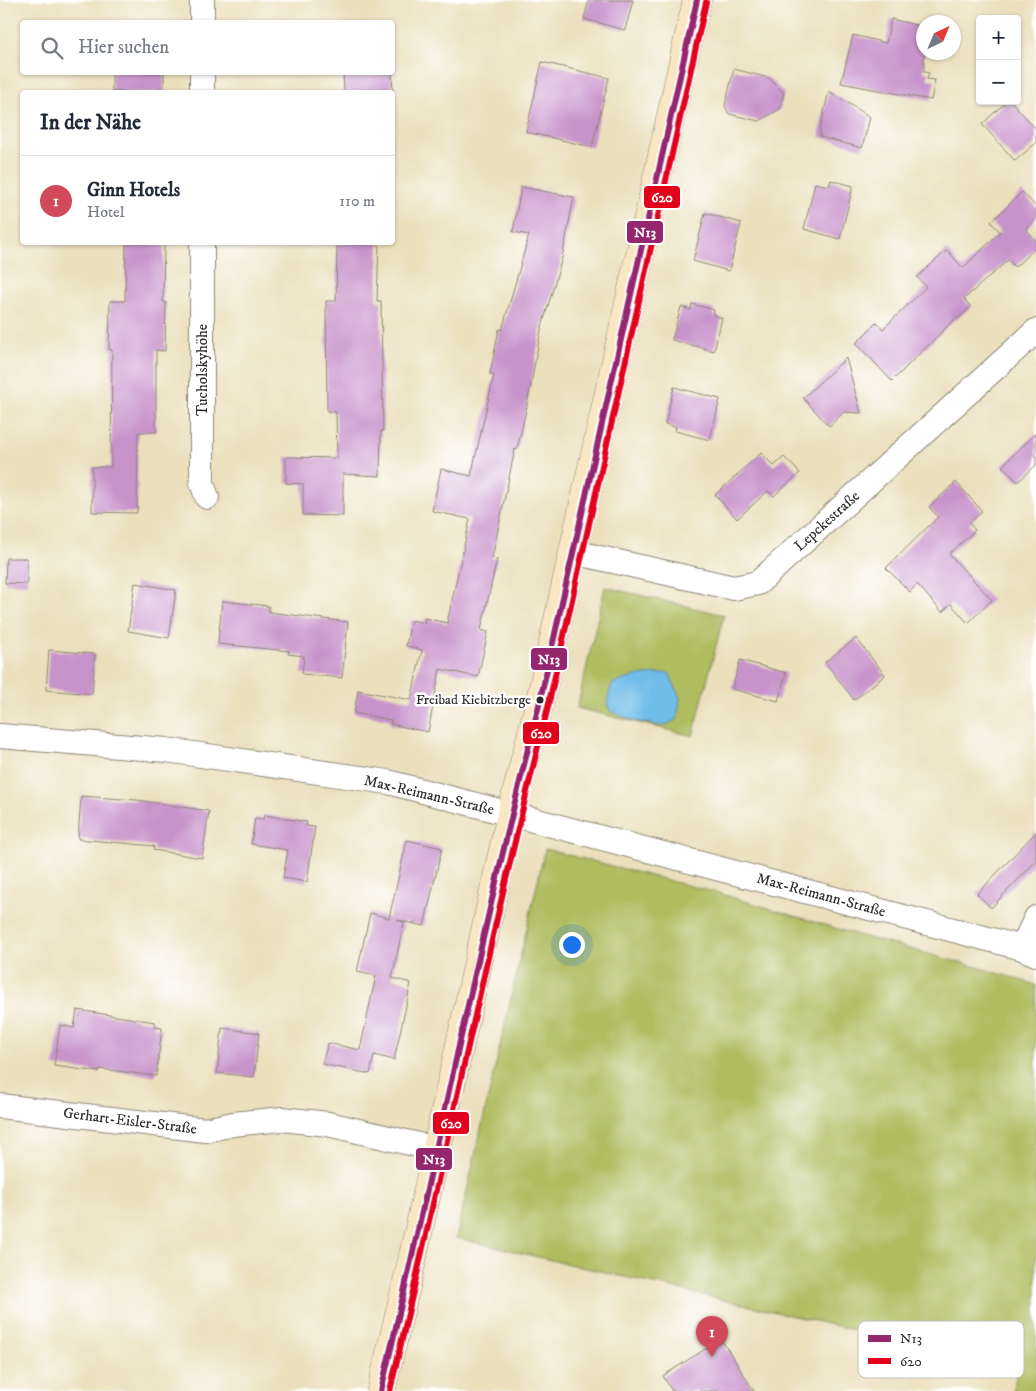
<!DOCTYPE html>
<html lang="de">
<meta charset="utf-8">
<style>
:root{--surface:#fff;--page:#f2f2f3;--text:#1f2937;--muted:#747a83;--line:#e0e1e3;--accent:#d1495b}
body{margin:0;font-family:"IM FELL DW Pica",serif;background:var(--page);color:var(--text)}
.controls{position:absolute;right:15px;top:15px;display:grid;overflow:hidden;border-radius:5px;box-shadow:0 1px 4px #0004}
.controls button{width:45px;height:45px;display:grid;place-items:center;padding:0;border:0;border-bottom:1px solid var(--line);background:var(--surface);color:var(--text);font:25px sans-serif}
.compass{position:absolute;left:916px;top:15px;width:45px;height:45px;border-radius:50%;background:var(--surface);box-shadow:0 1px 4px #0004;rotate:44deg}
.you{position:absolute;left:571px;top:944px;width:18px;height:18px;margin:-12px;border:4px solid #fff;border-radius:50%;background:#1a73e8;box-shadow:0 0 0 8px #1a73e833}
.badge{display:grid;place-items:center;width:32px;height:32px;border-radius:50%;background:var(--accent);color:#fff;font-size:16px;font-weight:700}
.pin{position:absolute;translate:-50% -41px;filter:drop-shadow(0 1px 2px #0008)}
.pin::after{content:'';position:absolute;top:26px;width:18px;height:15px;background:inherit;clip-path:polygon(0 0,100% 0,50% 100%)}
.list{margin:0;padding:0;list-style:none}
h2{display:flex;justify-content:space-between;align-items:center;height:65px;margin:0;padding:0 20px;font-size:21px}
h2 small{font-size:16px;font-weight:400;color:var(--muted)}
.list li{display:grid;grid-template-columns:32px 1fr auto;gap:15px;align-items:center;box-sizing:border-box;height:90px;padding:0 20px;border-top:1px solid var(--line)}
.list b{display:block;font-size:19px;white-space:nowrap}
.list p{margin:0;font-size:16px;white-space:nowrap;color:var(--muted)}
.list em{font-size:16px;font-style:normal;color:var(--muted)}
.icon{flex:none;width:28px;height:28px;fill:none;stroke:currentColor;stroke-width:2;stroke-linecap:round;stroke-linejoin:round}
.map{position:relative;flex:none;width:1036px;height:1391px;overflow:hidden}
.search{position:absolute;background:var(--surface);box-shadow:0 1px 4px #0004;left:20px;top:20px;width:375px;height:55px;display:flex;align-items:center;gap:12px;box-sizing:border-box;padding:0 18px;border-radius:5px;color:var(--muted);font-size:19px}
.panel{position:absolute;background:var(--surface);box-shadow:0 1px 4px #0004;left:20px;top:90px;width:375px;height:155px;border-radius:5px}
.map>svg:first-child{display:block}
</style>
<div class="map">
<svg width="1036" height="1391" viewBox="0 0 1036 1391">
<rect width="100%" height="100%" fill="#fff"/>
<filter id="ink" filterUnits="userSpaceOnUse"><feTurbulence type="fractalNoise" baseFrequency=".02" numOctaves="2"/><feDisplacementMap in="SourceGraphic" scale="10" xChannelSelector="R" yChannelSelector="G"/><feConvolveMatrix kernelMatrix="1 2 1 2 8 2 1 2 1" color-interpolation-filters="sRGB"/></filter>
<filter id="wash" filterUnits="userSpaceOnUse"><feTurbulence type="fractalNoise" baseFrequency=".0096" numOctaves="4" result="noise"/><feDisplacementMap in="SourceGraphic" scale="20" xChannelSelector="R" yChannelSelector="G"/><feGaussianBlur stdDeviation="1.12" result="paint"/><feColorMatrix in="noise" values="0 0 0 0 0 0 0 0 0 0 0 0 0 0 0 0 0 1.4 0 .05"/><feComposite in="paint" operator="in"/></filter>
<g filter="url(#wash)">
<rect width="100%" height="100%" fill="#ebdfbc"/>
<path fill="#afbc5f" stroke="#6d7445" d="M 605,587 L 724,615 L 693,736 L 577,708 Z
M 545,849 L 718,893 L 865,937 L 988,970 L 1036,985 L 1036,1391 L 1013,1391 L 1018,1368 L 456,1238 Z"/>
<path fill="#71bdea" stroke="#4e748a" d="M 669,673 L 680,698 L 677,720 L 662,726 L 634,721 L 610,711 L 607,702 L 612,684 L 636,676 Z"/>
<g id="blocks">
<path fill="#c793cb" d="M 589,0 L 633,0 L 625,30 L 584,19 Z
M 891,19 L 924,27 L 924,72 L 929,73 L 927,79 L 935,80 L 931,100 L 841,83 L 853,35 L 886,43 Z
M 542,62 L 609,78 L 592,147 L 526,132 Z
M 734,69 L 769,78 L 784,93 L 780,109 L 759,121 L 729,114 L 725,106 Z
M 112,72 L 164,72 L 164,92 L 112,92 Z
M 343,72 L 392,72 L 393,92 L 344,92 Z
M 829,91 L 870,117 L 862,148 L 820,137 L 820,128 Z
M 1007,101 L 1011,101 L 1036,129 L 1036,143 L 1015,161 L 982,124 Z
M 831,180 L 853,186 L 840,239 L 804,229 L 815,183 L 829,186 Z
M 521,187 L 574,197 L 562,258 L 541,330 L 526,410 L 517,450 L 515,449 L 492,558 L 497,559 L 481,630 L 488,632 L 478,677 L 440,669 L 428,732 L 390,724 L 391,720 L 354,713 L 358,690 L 411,700 L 422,650 L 406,646 L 411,620 L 424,623 L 425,618 L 447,623 L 470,519 L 432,511 L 441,469 L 471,476 L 494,375 L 490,374 L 499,329 L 502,330 L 529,235 L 513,232 Z
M 1022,192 L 1036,207 L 1036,219 L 1026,229 L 1036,240 L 1036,247 L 1015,267 L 1008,260 L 964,299 L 971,307 L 956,320 L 955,319 L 892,381 L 856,343 L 877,322 L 883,329 L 926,287 L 917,277 L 947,250 L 963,268 L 1000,232 L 991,222 Z
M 705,213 L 741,223 L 729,271 L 693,261 Z
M 126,242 L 164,242 L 163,302 L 166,302 L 165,351 L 156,350 L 156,432 L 138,432 L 137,513 L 92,512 L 92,467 L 111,467 L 112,350 L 109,349 L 110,301 L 125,301 Z
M 337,242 L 379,242 L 377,301 L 381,301 L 383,431 L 381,431 L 380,476 L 343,474 L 343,516 L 303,515 L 303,484 L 286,483 L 286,457 L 337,458 L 336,412 L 327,411 L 326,301 L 336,301 Z
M 692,304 L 714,310 L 713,315 L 722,318 L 714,351 L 672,340 L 681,307 L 691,310 Z
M 846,358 L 861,413 L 844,412 L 829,426 L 803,398 Z
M 674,387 L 720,399 L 710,440 L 675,431 L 676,427 L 665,424 Z
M 1036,433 L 1036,465 L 1018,482 L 1002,466 Z
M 761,453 L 774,466 L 784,457 L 800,473 L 774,496 L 768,491 L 737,519 L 715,495 Z
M 956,482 L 982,511 L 969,523 L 975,530 L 949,554 L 992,600 L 968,623 L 951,604 L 942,612 L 917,584 L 910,592 L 886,568 L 938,517 L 929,507 Z
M 6,558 L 27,558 L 27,584 L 5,583 Z
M 135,583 L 176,590 L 169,638 L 128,631 Z
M 222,601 L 269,606 L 269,612 L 348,622 L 342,678 L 302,674 L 304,656 L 288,654 L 289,651 L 218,644 Z
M 856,638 L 885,675 L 854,700 L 825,662 Z
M 49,650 L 95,654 L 92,694 L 46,690 Z
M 740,660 L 786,673 L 778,701 L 732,689 Z
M 81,796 L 137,800 L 209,811 L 202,858 L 153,850 L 154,846 L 78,839 Z
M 264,815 L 307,822 L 306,826 L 315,827 L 307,882 L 283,878 L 288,850 L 251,844 L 255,818 L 263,819 Z
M 1036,832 L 1036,861 L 991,908 L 977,894 Z
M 407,840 L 442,848 L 424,926 L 397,920 L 404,922 L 392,978 L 411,983 L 394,1060 L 374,1055 L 370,1074 L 322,1064 L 328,1043 L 360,1050 L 376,976 L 357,972 L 370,913 L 389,918 Z
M 77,1010 L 155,1022 L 154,1027 L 162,1028 L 156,1076 L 100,1069 L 99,1072 L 54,1066 L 60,1025 L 74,1028 Z
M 222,1028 L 259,1033 L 254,1077 L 217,1073 Z
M 721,1339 L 754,1391 L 672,1391 L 663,1376 Z"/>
</g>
</g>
<g filter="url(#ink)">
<use href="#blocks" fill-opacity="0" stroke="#8b8574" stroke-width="1"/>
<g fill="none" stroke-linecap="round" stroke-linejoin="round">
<defs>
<path id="street" d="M 202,22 L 202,0
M 202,92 L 202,72
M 202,242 L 202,483 L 207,497
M 573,552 L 734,588 L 758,583 L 1036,331
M 0,736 L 166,750 L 388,782 L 1022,948 L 1036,954
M 1022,948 L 1036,918
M 0,1106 L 205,1130 L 233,1124 L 282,1119 L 328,1124 L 436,1149"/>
<path id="secondary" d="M 381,1391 L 411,1265 L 511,814 L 539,705 L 573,552 L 697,0"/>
</defs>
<use href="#street" stroke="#8b8574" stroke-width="26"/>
<use href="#secondary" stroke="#8b8574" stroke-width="29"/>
<use href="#street" stroke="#fff" stroke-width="24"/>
<use href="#secondary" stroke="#f9e7c3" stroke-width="28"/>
<defs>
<path id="bus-1" d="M 381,1391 C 435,1163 481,932 539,705 L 697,0"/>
<path id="bus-2" d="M 390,1391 C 444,1163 490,934 548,707 L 706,2"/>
</defs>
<use href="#bus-1" stroke="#fff" stroke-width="10"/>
<use href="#bus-2" stroke="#fff" stroke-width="10"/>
<use href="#bus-1" stroke="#95276e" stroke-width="6"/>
<use href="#bus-2" stroke="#e2001a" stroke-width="6"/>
</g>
</g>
<circle fill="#2b2b2b" stroke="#fff" stroke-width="2" cx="540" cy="700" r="4.5"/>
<g text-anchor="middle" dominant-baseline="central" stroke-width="5" stroke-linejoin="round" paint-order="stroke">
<g font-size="14" fill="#2b2b2b" stroke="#fff" text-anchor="end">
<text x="531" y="700">Freibad Kiebitzberge</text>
</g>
<g font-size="15" fill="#2b2b2b" stroke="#fff">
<text transform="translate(202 370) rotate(-90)">Tucholskyhöhe</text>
<text transform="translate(827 521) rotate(-42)">Lepckestraße</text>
<text transform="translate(429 795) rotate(13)">Max-Reimann-Straße</text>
<text transform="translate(821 895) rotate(15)">Max-Reimann-Straße</text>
<text transform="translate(130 1121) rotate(7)">Gerhart-Eisler-Straße</text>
</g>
</g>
<rect x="858" y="1321" width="166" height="57" rx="8" fill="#fff" stroke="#bfbfbf" stroke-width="1"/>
<rect x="868" y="1335" width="23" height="7" fill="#95276e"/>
<rect x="868" y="1358" width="23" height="6" fill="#e2001a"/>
<g font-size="14" fill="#2b2b2b">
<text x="900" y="1343">N13</text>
<text x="900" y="1366">620</text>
</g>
<g stroke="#fff" stroke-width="2">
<rect x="643" y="185" width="38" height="24" rx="5" fill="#e2001a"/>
<rect x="626" y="220" width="38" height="24" rx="5" fill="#95276e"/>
<rect x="530" y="647" width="38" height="24" rx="5" fill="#95276e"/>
<rect x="522" y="721" width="38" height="24" rx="5" fill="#e2001a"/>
<rect x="432" y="1111" width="38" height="24" rx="5" fill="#e2001a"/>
<rect x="415" y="1147" width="38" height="24" rx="5" fill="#95276e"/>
</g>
<g font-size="14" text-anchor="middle" font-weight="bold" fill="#fff">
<text x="662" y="202">620</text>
<text x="645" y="237">N13</text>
<text x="549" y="664">N13</text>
<text x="541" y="738">620</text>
<text x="451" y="1128">620</text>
<text x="434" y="1164">N13</text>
</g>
</svg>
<div class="controls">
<button>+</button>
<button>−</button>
</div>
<svg class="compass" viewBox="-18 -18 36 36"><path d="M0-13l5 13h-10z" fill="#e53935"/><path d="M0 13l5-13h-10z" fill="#747a83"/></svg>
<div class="you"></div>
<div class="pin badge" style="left:712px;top:1357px">1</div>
<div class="search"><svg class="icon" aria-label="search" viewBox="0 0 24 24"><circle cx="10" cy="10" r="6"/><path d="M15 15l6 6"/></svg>Hier suchen</div>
<section class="panel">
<h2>In der Nähe<small></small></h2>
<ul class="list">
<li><span class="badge">1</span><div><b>Ginn Hotels</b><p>Hotel</p></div><em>110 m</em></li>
</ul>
</section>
</div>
